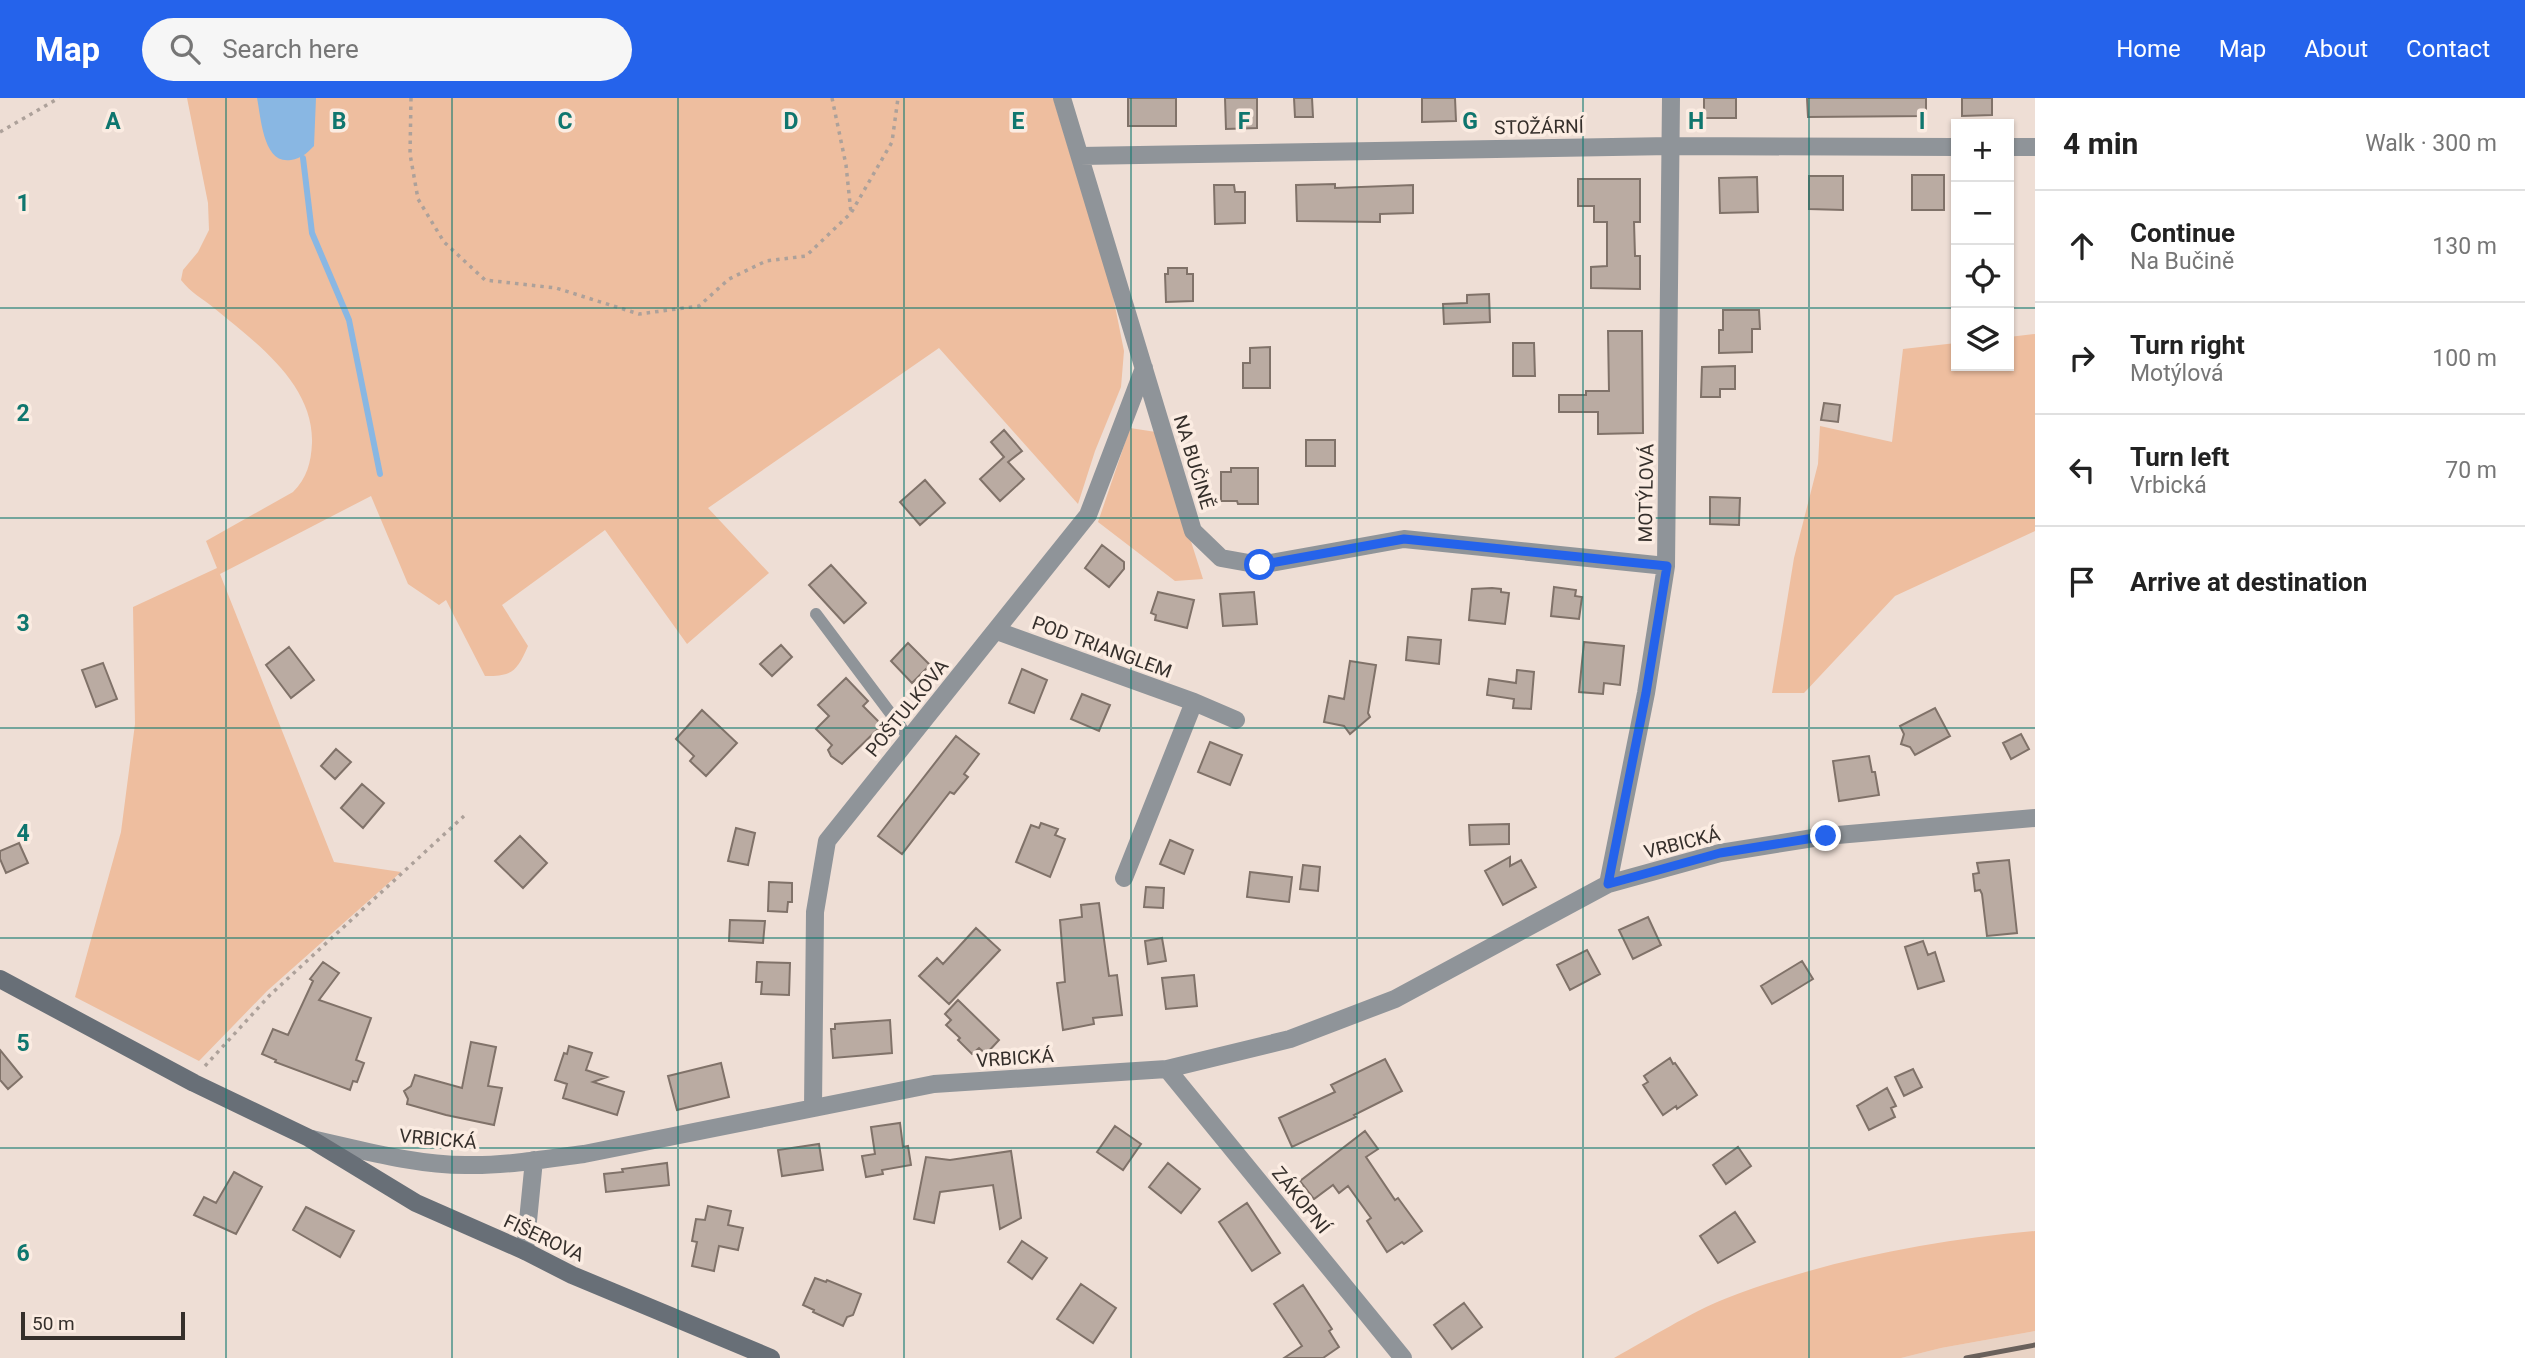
<!DOCTYPE html>
<meta charset="utf-8">
<style>
:root{--surface:#fff;--page:#f6f6f6;--text:#222;--muted:#767676;--line:#e0e0e0;--accent:#2563eb}
body{margin:0;font-family:Roboto,sans-serif;background:var(--page);color:var(--text)}
.controls{position:absolute;right:21px;top:21px;display:grid;overflow:hidden;border-radius:0px;box-shadow:0 2px 5px #0004}
.controls button{width:63px;height:63px;display:grid;place-items:center;padding:0;border:0;border-bottom:2px solid var(--line);background:var(--surface);color:var(--text);font:35px sans-serif}
.scale{position:absolute;left:21px;bottom:18px;width:164px;box-sizing:border-box;padding-left:7px;border:4px solid #352f2b;border-top:0;font-size:19px;line-height:24px;white-space:nowrap;color:#352f2b;-webkit-text-stroke:5px #fbece2;paint-order:stroke}
.stop{position:absolute;width:21px;height:21px;margin:-16px;border:5px solid #2563eb;border-radius:50%;background:#fff}
.stop.end{background:#2563eb;border-color:#fff;box-shadow:0 2px 7px #0008}
.list{margin:0;padding:0;list-style:none}
h2{display:flex;justify-content:space-between;align-items:center;height:91px;margin:0;padding:0 28px;font-size:30px}
h2 small{font-size:23px;font-weight:400;color:var(--muted)}
.list li{display:grid;grid-template-columns:46px 1fr auto;gap:21px;align-items:center;box-sizing:border-box;height:112px;padding:0 28px;border-top:2px solid var(--line)}
.list b{display:block;font-size:26px;white-space:nowrap}
.list p{margin:0;font-size:23px;white-space:nowrap;color:var(--muted)}
.list em{font-size:23px;font-style:normal;color:var(--muted)}
.icon{flex:none;width:38px;height:38px;fill:none;stroke:currentColor;stroke-width:2;stroke-linecap:round;stroke-linejoin:round}
.map{position:relative;flex:none;width:2035px;height:1260px;overflow:hidden}
header{display:flex;align-items:center;gap:42px;box-sizing:border-box;height:98px;padding:0 35px;background:var(--accent);color:#fff}
header strong{font-size:33px}
nav{display:flex;gap:38px;margin-inline-start:auto;font-size:24px}
.search{width:490px;height:63px;background:var(--page);display:flex;align-items:center;gap:18px;box-sizing:border-box;padding:0 24px;border-radius:38px;color:var(--muted);font-size:26px}
main{display:flex}
aside{flex:1;background:var(--surface)}
.map>svg:first-child{display:block}
</style>
<header>
<strong>Map</strong>
<div class="search"><svg class="icon" aria-label="search" viewBox="0 0 24 24"><circle cx="10" cy="10" r="6"/><path d="M15 15l6 6"/></svg>Search here</div>
<nav><a>Home</a><a>Map</a><a>About</a><a>Contact</a></nav>
</header>
<main>
<div class="map">
<svg width="2035" height="1260" viewBox="0 0 2035 1260">
<rect width="100%" height="100%" fill="#eeded5"/>
<path fill="#e9d3c5" d="M 2035,1233 L 2035,1260 L 1901,1260 L 1941,1250 Z"/>
<path fill="#eebe9f" d="M 187,0 L 1053,0 L 1112,193 L 1124,253 L 1121,289 L 1095,353 L 1078,406 L 939,250 L 708,410 L 769,475 L 687,546 L 605,432 L 502,507 L 528,548 C 517,573 512,579 485,578 L 446,502 L 439,507 L 408,486 L 371,398 L 220,476 L 334,764 L 401,774 L 267,893 L 199,963 L 75,899 L 121,734 L 135,626 L 133,509 L 217,470 L 206,443 L 293,394 C 307,380 311,365 312,345 C 314,286 255,244 214,210 C 202,200 191,195 181,182 L 183,172 L 198,154 L 209,132 L 208,105 Z
M 2035,236 L 2035,433 L 1895,498 L 1804,595 L 1772,595 L 1794,460 L 1818,366 L 1820,328 L 1892,344 L 1903,251 L 1956,245 L 1956,268 L 2009,268 L 2009,239 Z
M 1130,330 L 1156,334 L 1203,481 L 1175,483 L 1098,424 Z
M 2035,1133 L 2035,1233 L 1941,1250 L 1901,1260 L 1614,1260 C 1649,1241 1691,1214 1727,1200 C 1823,1163 1933,1142 2035,1133 Z"/>
<path fill="#89b7e3" d="M 257,0 L 316,0 L 314,48 C 306,56 302,60 291,62 C 263,67 261,19 257,0 Z"/>
<g fill="none" stroke-linecap="round" stroke-linejoin="round">
<path stroke="#89b7e3" stroke-width="6" d="M 303,60 L 312,135 L 349,222 L 380,376"/>
</g>
<path fill="#baaba2" stroke="#807269" stroke-width="2" d="M 1128,0 L 1176,0 L 1176,28 L 1128,28 Z
M 1225,0 L 1257,0 L 1257,30 L 1226,31 Z
M 1294,0 L 1312,0 L 1313,19 L 1295,19 Z
M 1422,0 L 1455,0 L 1456,23 L 1422,24 Z
M 1704,0 L 1736,0 L 1736,20 L 1704,20 Z
M 1807,0 L 1926,0 L 1926,18 L 1808,19 Z
M 1962,0 L 1992,0 L 1992,17 L 1962,18 Z
M 1912,77 L 1944,77 L 1944,112 L 1912,112 Z
M 1809,78 L 1843,78 L 1843,112 L 1809,111 Z
M 1757,79 L 1758,114 L 1720,115 L 1719,80 Z
M 1578,81 L 1640,81 L 1640,124 L 1634,124 L 1635,158 L 1640,158 L 1640,191 L 1591,190 L 1591,169 L 1607,168 L 1607,124 L 1594,124 L 1594,108 L 1578,108 Z
M 1335,86 L 1335,90 L 1413,87 L 1413,115 L 1380,116 L 1380,124 L 1297,123 L 1296,87 Z
M 1214,87 L 1234,87 L 1235,94 L 1245,94 L 1245,125 L 1215,126 Z
M 1168,170 L 1187,170 L 1187,176 L 1193,176 L 1193,203 L 1166,204 L 1165,176 L 1168,176 Z
M 1489,196 L 1490,224 L 1444,226 L 1443,206 L 1467,205 L 1467,197 Z
M 1723,212 L 1759,212 L 1760,231 L 1752,231 L 1752,254 L 1719,255 L 1719,232 L 1723,232 Z
M 1608,233 L 1642,233 L 1643,335 L 1598,336 L 1598,314 L 1559,314 L 1559,297 L 1586,297 L 1586,293 L 1609,293 Z
M 1513,245 L 1534,245 L 1535,278 L 1513,278 Z
M 1270,249 L 1270,290 L 1243,290 L 1243,265 L 1250,265 L 1250,250 Z
M 1735,268 L 1735,291 L 1720,291 L 1720,299 L 1701,299 L 1702,269 Z
M 1824,305 L 1840,307 L 1838,324 L 1821,322 Z
M 1004,332 L 1022,353 L 1008,364 L 1024,381 L 1000,403 L 980,381 L 1004,359 L 991,344 Z
M 1306,342 L 1335,342 L 1335,368 L 1306,368 Z
M 1231,370 L 1258,370 L 1258,406 L 1238,406 L 1237,403 L 1221,403 L 1221,374 L 1231,374 Z
M 925,382 L 945,405 L 920,427 L 900,404 Z
M 1710,399 L 1740,400 L 1739,427 L 1710,426 Z
M 1102,447 L 1124,464 L 1124,471 L 1109,489 L 1085,470 Z
M 831,467 L 866,505 L 844,525 L 809,487 Z
M 1554,489 L 1576,492 L 1575,498 L 1582,499 L 1579,521 L 1551,518 Z
M 1492,490 L 1501,491 L 1501,494 L 1509,495 L 1505,526 L 1469,522 L 1472,491 Z
M 1158,494 L 1194,502 L 1187,530 L 1155,522 L 1156,517 L 1151,515 Z
M 1254,494 L 1257,526 L 1223,528 L 1220,496 Z
M 1408,539 L 1441,542 L 1439,566 L 1406,562 Z
M 1584,544 L 1624,548 L 1620,587 L 1604,585 L 1603,596 L 1579,594 Z
M 908,545 L 930,567 L 912,585 L 891,563 Z
M 781,547 L 792,559 L 772,578 L 760,566 Z
M 289,549 L 314,582 L 291,600 L 266,567 Z
M 1350,563 L 1376,567 L 1368,615 L 1370,619 L 1350,636 L 1344,628 L 1324,624 L 1329,598 L 1344,601 Z
M 103,565 L 117,601 L 96,609 L 82,572 Z
M 1022,571 L 1047,582 L 1034,615 L 1009,605 Z
M 1517,572 L 1534,574 L 1531,611 L 1513,610 L 1514,601 L 1487,597 L 1489,581 L 1516,585 Z
M 846,580 L 868,603 L 863,608 L 882,627 L 842,666 L 831,658 L 828,652 L 832,647 L 816,631 L 829,618 L 818,607 Z
M 1082,596 L 1110,607 L 1099,633 L 1071,621 Z
M 1935,610 L 1950,638 L 1915,657 L 1910,649 L 1901,646 L 1904,636 L 1900,628 Z
M 702,612 L 737,645 L 706,678 L 690,663 L 694,658 L 676,641 Z
M 2021,636 L 2029,651 L 2011,661 L 2003,645 Z
M 956,638 L 979,656 L 964,676 L 968,679 L 954,696 L 950,694 L 902,756 L 878,738 Z
M 1210,644 L 1242,657 L 1230,687 L 1198,674 Z
M 336,651 L 351,664 L 335,681 L 321,668 Z
M 1869,658 L 1872,674 L 1875,674 L 1879,697 L 1839,703 L 1833,663 Z
M 362,686 L 384,705 L 363,730 L 341,710 Z
M 1041,725 L 1058,731 L 1055,737 L 1065,741 L 1050,779 L 1016,764 L 1031,727 L 1039,730 Z
M 1509,726 L 1509,746 L 1470,747 L 1469,727 Z
M 736,730 L 755,735 L 748,767 L 728,763 Z
M 520,738 L 547,765 L 523,790 L 495,763 Z
M 1170,742 L 1193,752 L 1184,776 L 1160,766 Z
M 19,745 L 28,765 L 6,775 L 0,761 L 0,753 Z
M 1510,759 L 1510,768 L 1521,762 L 1536,789 L 1503,807 L 1485,773 Z
M 2009,762 L 2017,835 L 1987,838 L 1982,796 L 1980,792 L 1975,793 L 1973,776 L 1979,775 L 1977,765 Z
M 1303,767 L 1320,769 L 1318,793 L 1300,791 Z
M 1250,774 L 1292,779 L 1289,804 L 1247,799 Z
M 769,784 L 792,785 L 792,804 L 788,804 L 787,814 L 768,813 Z
M 1146,789 L 1164,790 L 1163,810 L 1144,809 Z
M 1099,805 L 1109,878 L 1117,877 L 1122,917 L 1093,920 L 1094,926 L 1063,932 L 1057,885 L 1065,884 L 1060,822 L 1082,819 L 1081,807 Z
M 1648,819 L 1661,847 L 1633,861 L 1619,832 Z
M 730,822 L 765,823 L 763,845 L 729,843 Z
M 976,830 L 1000,852 L 949,906 L 919,878 L 937,860 L 943,866 Z
M 1162,840 L 1166,863 L 1148,866 L 1145,843 Z
M 1923,843 L 1928,857 L 1935,854 L 1944,883 L 1918,891 L 1905,849 Z
M 1587,852 L 1600,876 L 1570,892 L 1557,867 Z
M 1802,863 L 1813,881 L 1772,906 L 1761,888 Z
M 323,864 L 339,875 L 319,902 L 371,920 L 356,962 L 364,965 L 357,984 L 353,983 L 350,992 L 275,964 L 276,962 L 262,956 L 273,931 L 288,937 L 313,883 L 310,881 Z
M 757,864 L 790,865 L 789,897 L 761,896 L 762,884 L 756,884 Z
M 1194,877 L 1197,908 L 1166,911 L 1162,880 Z
M 958,902 L 999,942 L 986,956 L 979,950 L 972,956 L 958,942 L 960,940 L 946,927 L 951,922 L 945,916 Z
M 890,922 L 892,955 L 833,960 L 831,931 L 835,931 L 835,926 Z
M 471,944 L 496,949 L 488,988 L 502,990 L 494,1027 L 446,1017 L 407,1006 L 408,1001 L 404,993 L 411,988 L 415,977 L 462,990 Z
M 569,948 L 592,955 L 586,972 L 607,979 L 593,984 L 624,994 L 617,1017 L 563,1000 L 567,986 L 555,982 L 564,955 L 567,956 Z
M 0,952 L 22,979 L 8,991 L 0,982 Z
M 1670,960 L 1673,966 L 1675,965 L 1697,997 L 1677,1011 L 1676,1008 L 1663,1017 L 1643,987 L 1648,984 L 1644,978 Z
M 1385,961 L 1402,993 L 1354,1017 L 1356,1019 L 1292,1049 L 1279,1020 L 1335,994 L 1331,987 Z
M 721,965 L 729,999 L 677,1012 L 668,978 Z
M 1913,971 L 1922,989 L 1904,998 L 1895,979 Z
M 1887,990 L 1896,1008 L 1891,1010 L 1895,1019 L 1869,1032 L 1857,1008 Z
M 900,1025 L 903,1049 L 908,1048 L 911,1067 L 882,1072 L 883,1076 L 866,1079 L 862,1058 L 875,1056 L 871,1029 Z
M 1115,1028 L 1141,1046 L 1123,1072 L 1097,1054 Z
M 1365,1033 L 1378,1051 L 1366,1059 L 1395,1102 L 1398,1100 L 1422,1133 L 1404,1146 L 1402,1144 L 1387,1154 L 1367,1123 L 1371,1120 L 1348,1088 L 1339,1095 L 1333,1087 L 1314,1101 L 1300,1083 Z
M 819,1046 L 823,1072 L 782,1078 L 778,1052 Z
M 1738,1049 L 1751,1068 L 1726,1086 L 1713,1067 Z
M 1011,1053 L 1021,1120 L 1000,1131 L 993,1087 L 940,1094 L 934,1125 L 914,1121 L 926,1059 L 950,1062 Z
M 667,1065 L 669,1087 L 606,1094 L 604,1076 L 623,1074 L 622,1071 Z
M 1168,1065 L 1200,1091 L 1181,1115 L 1149,1089 Z
M 234,1074 L 262,1089 L 236,1136 L 194,1117 L 204,1099 L 216,1105 Z
M 1247,1105 L 1280,1155 L 1252,1173 L 1219,1124 Z
M 708,1108 L 731,1113 L 728,1127 L 743,1130 L 738,1152 L 719,1148 L 714,1173 L 692,1168 L 697,1144 L 692,1143 L 696,1121 L 705,1122 Z
M 306,1109 L 354,1133 L 340,1159 L 293,1132 Z
M 1735,1114 L 1755,1144 L 1718,1165 L 1700,1138 Z
M 1022,1143 L 1047,1160 L 1032,1181 L 1008,1164 Z
M 815,1180 L 826,1184 L 827,1182 L 861,1196 L 853,1217 L 847,1219 L 843,1228 L 813,1214 L 814,1212 L 803,1207 Z
M 1081,1186 L 1116,1210 L 1093,1245 L 1057,1221 Z
M 1303,1187 L 1332,1231 L 1329,1233 L 1339,1249 L 1323,1260 L 1284,1260 L 1302,1248 L 1274,1206 Z
M 1464,1205 L 1482,1229 L 1452,1251 L 1434,1227 Z"/>
<g fill="none" stroke-linecap="round" stroke-linejoin="round">
<path stroke="#ada19a" stroke-width="3.5" stroke-dasharray="3.5 5" stroke-linecap="butt" d="M 411,0 L 410,56 L 418,101 L 444,144 L 485,182 L 556,190 L 639,216 L 699,208 L 729,181 L 766,163 L 806,158 L 851,115 L 892,44 L 898,0
M 832,0 L 846,67 L 851,115
M 0,34 L 59,0
M 205,968 L 270,897 L 464,718"/>
<path stroke="#8f9499" stroke-width="12" d="M 816,516 L 909,640"/>
<path stroke="#8f9499" stroke-width="18" d="M 1062,0 L 1193,433 L 1221,460 L 1260,467 L 1404,441 L 1666,468
M 2009,49 L 2035,49
M 1080,58 L 1671,48 L 1956,49
M 997,533 L 1194,604 L 1124,780
M 1194,604 L 1236,622
M 1608,786 L 1646,595 L 1666,468 L 1671,0
M 1167,971 L 1403,1260
M 813,1010 L 815,814 L 827,743 L 1088,417 L 1144,270
M 312,1041 C 362,1052 415,1067 466,1067 C 505,1068 545,1061 584,1056 L 934,986 L 1167,971 L 1290,941 L 1395,901 L 1608,786 L 1720,755 L 1826,738 L 2035,720
M 525,1153 L 534,1062"/>
<path stroke="#686f77" stroke-width="18" d="M 0,881 L 194,985 L 309,1040 L 416,1105 L 525,1153 L 572,1177 L 771,1260"/>
<path stroke="#69605b" stroke-width="5" d="M 1966,1260 L 2035,1247"/>
</g>
<g fill="none" stroke-linecap="round" stroke-linejoin="round">
<path stroke="#2563eb" stroke-width="9" d="M 1260,467 L 1404,441 L 1667,468 L 1646,595 L 1608,786 L 1720,755 L 1826,738"/>
</g>
<path fill="none" stroke="#0f766e" stroke-width="2" stroke-opacity="0.55" d="M 226,0 L 226,1260M 452,0 L 452,1260M 678,0 L 678,1260M 904,0 L 904,1260M 1131,0 L 1131,1260M 1357,0 L 1357,1260M 1583,0 L 1583,1260M 1809,0 L 1809,1260M 0,210 L 1956,210M 2009,210 L 2035,210M 0,420 L 2035,420M 0,630 L 2035,630M 0,840 L 2035,840M 0,1050 L 2035,1050"/>
<g text-anchor="middle" dominant-baseline="central" stroke-width="7" stroke-linejoin="round" paint-order="stroke">
<g font-size="19" fill="#352f2b" stroke="#fbece2">
<text transform="translate(1539 29) rotate(-1)">STOŽÁRNÍ</text>
<text transform="translate(1194 364) rotate(73)">NA BUČINĚ</text>
<text transform="translate(1646 395) rotate(-89)">MOTÝLOVÁ</text>
<text transform="translate(1102 549) rotate(20)">POD TRIANGLEM</text>
<text transform="translate(907 610) rotate(-51)">POŠTULKOVA</text>
<text transform="translate(1682 745) rotate(-14)">VRBICKÁ</text>
<text transform="translate(1015 960) rotate(-4)">VRBICKÁ</text>
<text transform="translate(438 1041) rotate(5)">VRBICKÁ</text>
<text transform="translate(1301 1102) rotate(51)">ZÁKOPNÍ</text>
<text transform="translate(544 1140) rotate(25)">FIŠEROVA</text>
</g>
</g>
<g font-size="23" text-anchor="middle" font-weight="bold" fill="#0f766e" stroke="#fbece2" stroke-width="7" stroke-linejoin="round" paint-order="stroke">
<text x="113" y="31">A</text>
<text x="339" y="31">B</text>
<text x="565" y="31">C</text>
<text x="791" y="31">D</text>
<text x="1018" y="31">E</text>
<text x="1244" y="31">F</text>
<text x="1470" y="31">G</text>
<text x="1696" y="31">H</text>
<text x="1922" y="31">I</text>
<text x="23" y="113">1</text>
<text x="23" y="323">2</text>
<text x="23" y="533">3</text>
<text x="23" y="743">4</text>
<text x="23" y="953">5</text>
<text x="23" y="1163">6</text>
</g>
</svg>
<div class="controls">
<button>+</button>
<button>−</button>
<button><svg class="icon" aria-label="locate" viewBox="0 0 24 24"><circle cx="12" cy="12" r="6"/><path d="M12 2v4M12 18v4M2 12h4M18 12h4"/></svg></button>
<button><svg class="icon" aria-label="layers" viewBox="0 0 24 24"><path d="M12 4l9 5-9 5-9-5zM3 14l9 5 9-5"/></svg></button>
</div>
<div class="scale">50 m</div>
<div class="stop" style="left:1260px;top:467px"></div>
<div class="stop end" style="left:1826px;top:738px"></div>
</div>
<aside>
<h2>4 min<small>Walk · 300 m</small></h2>
<ul class="list">
<li><svg class="icon" aria-label="ahead" viewBox="0 0 24 24"><path d="M12 20V5M6 11l6-6 6 6"/></svg><div><b>Continue</b><p>Na Bučině</p></div><em>130 m</em></li>
<li><svg class="icon" aria-label="right" viewBox="0 0 24 24"><path d="M7 20v-9h11M14 6l5 5-5 5"/></svg><div><b>Turn right</b><p>Motýlová</p></div><em>100 m</em></li>
<li><svg class="icon" aria-label="left" viewBox="0 0 24 24"><path d="M17 20v-9H6M10 6l-5 5 5 5"/></svg><div><b>Turn left</b><p>Vrbická</p></div><em>70 m</em></li>
<li><svg class="icon" aria-label="arrive" viewBox="0 0 24 24"><path d="M6 21V4h12l-3 4 3 4H6"/></svg><div><b>Arrive at destination</b></div></li>
</ul>
</aside>
</main>
